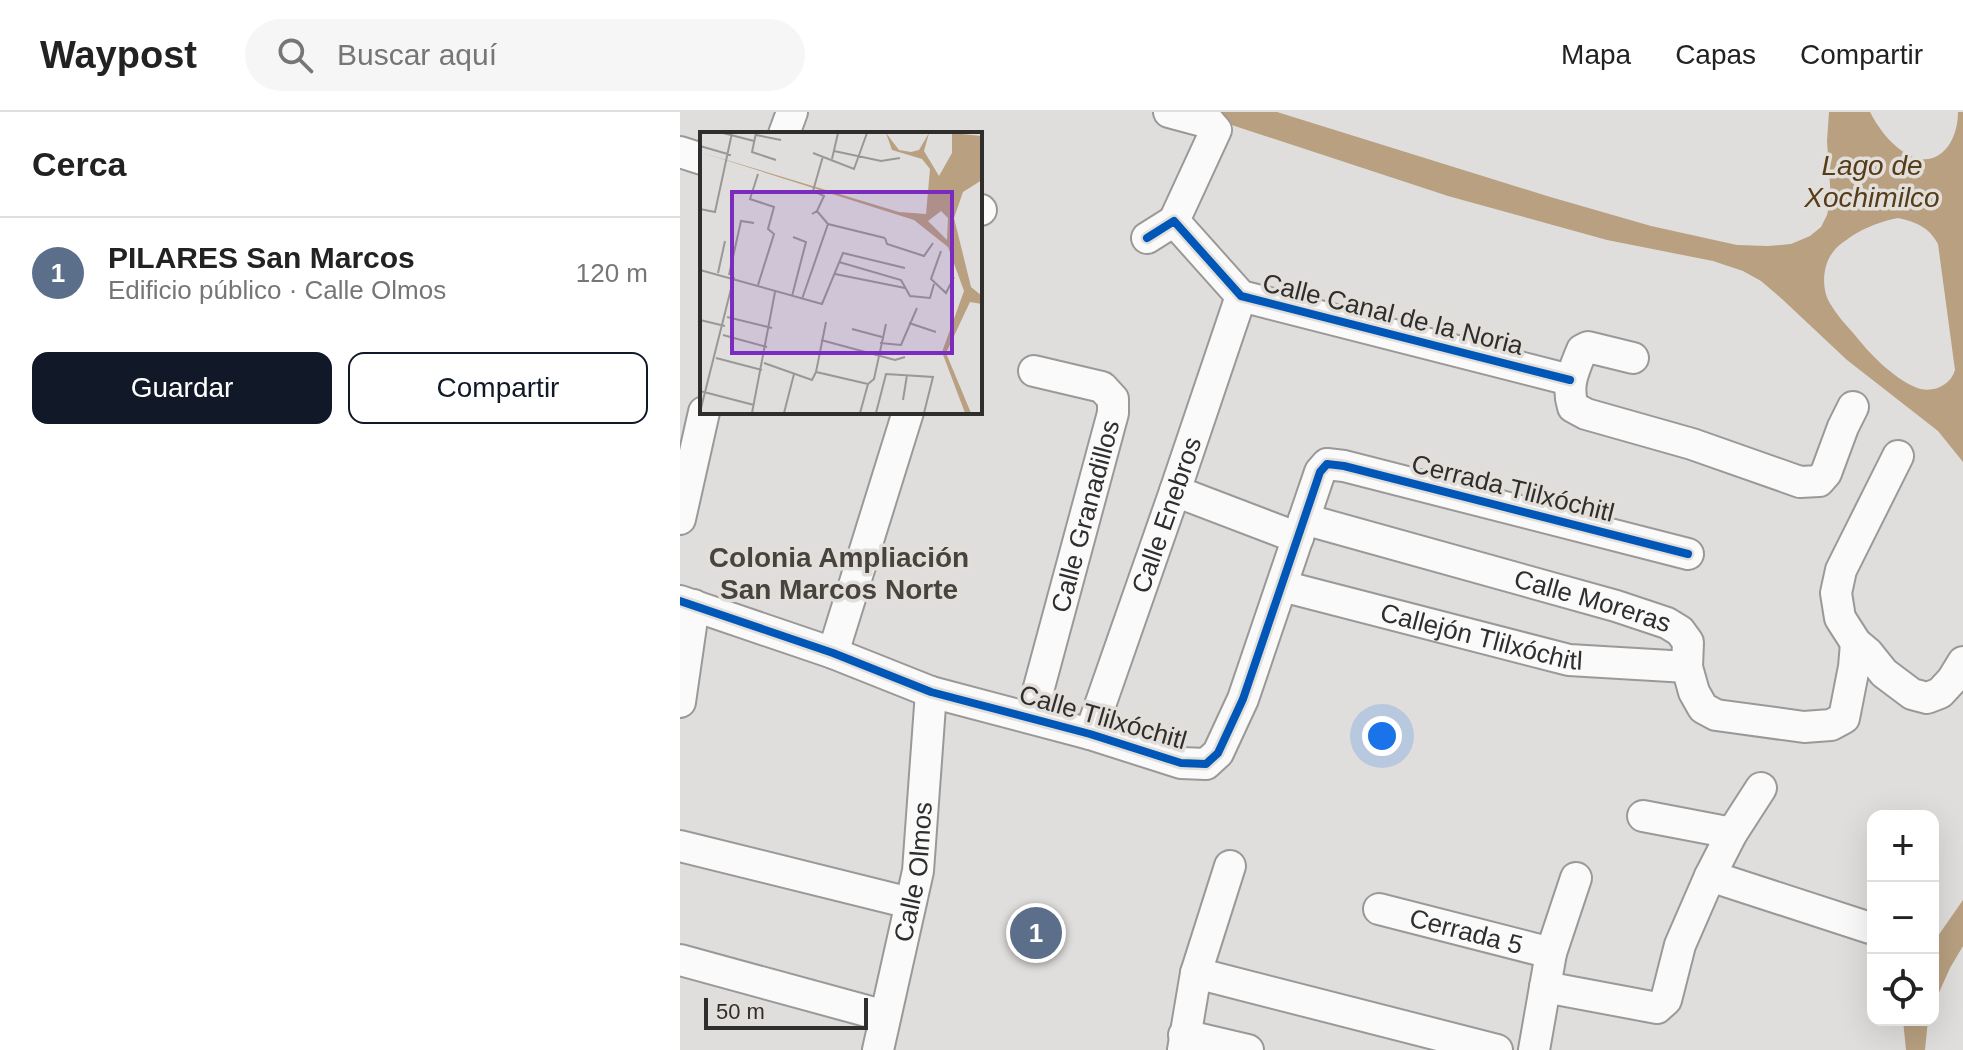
<!DOCTYPE html>
<html lang="es">
<meta charset="utf-8">
<style>
:root{--surface:#fff;--page:#f6f6f6;--text:#222;--muted:#767676;--line:#e0e0e0;--accent:#111827}
body{margin:0;font-family:Helvetica,sans-serif;background:var(--page);color:var(--text)}
.controls{position:absolute;right:24px;bottom:24px;display:grid;overflow:hidden;border-radius:16px;box-shadow:0 8px 32px #0002}
.controls button{width:72px;height:72px;display:grid;place-items:center;padding:0;border:0;border-bottom:2px solid var(--line);background:var(--surface);color:var(--text);font:40px sans-serif}
.scale{position:absolute;left:24px;bottom:20px;width:164px;box-sizing:border-box;padding-left:8px;border:4px solid #302e2d;border-top:0;font-size:22px;line-height:28px;white-space:nowrap;color:#302e2d;-webkit-text-stroke:6px #e2deda;paint-order:stroke}
.you{position:absolute;left:702px;top:624px;width:28px;height:28px;margin:-20px;border:6px solid #fff;border-radius:50%;background:#1a73e8;box-shadow:0 0 0 12px #1a73e833}
.badge{display:grid;place-items:center;width:52px;height:52px;border-radius:50%;background:var(--accent);color:#fff;font-size:26px;font-weight:700}
.pin{position:absolute;translate:-50% -50%;border:4px solid #fff;box-shadow:0 2px 8px #0006}
.list{margin:0;padding:0;list-style:none}
h2{display:flex;justify-content:space-between;align-items:center;height:104px;margin:0;padding:0 32px;font-size:34px}
h2 small{font-size:26px;font-weight:400;color:var(--muted)}
.list li{display:grid;grid-template-columns:52px 1fr auto;gap:24px;align-items:center;box-sizing:border-box;height:112px;padding:0 32px;border-top:2px solid var(--line)}
.list b{display:block;font-size:30px;white-space:nowrap}
.list p{margin:0;font-size:26px;white-space:nowrap;color:var(--muted)}
.list em{font-size:26px;font-style:normal;color:var(--muted)}
.actions{display:flex;gap:16px;padding:24px 32px}
.actions a{flex:1;padding:18px 0;border:2px solid var(--accent);border-radius:16px;text-align:center;font-size:28px;color:var(--accent)}
.actions .main{background:var(--accent);color:#fff}
.icon{flex:none;width:44px;height:44px;fill:none;stroke:currentColor;stroke-width:2;stroke-linecap:round;stroke-linejoin:round}
.map{position:relative;flex:none;width:1283px;height:938px;overflow:hidden}
header{display:flex;align-items:center;gap:48px;box-sizing:border-box;height:112px;padding:0 40px;background:var(--surface);border-bottom:2px solid var(--line)}
header strong{font-size:38px}
nav{display:flex;gap:44px;margin-inline-start:auto;font-size:28px}
.search{width:560px;height:72px;background:var(--page);display:flex;align-items:center;gap:20px;box-sizing:border-box;padding:0 28px;border-radius:44px;color:var(--muted);font-size:30px}
main{display:flex}
aside{flex:1;background:var(--surface)}
.map>svg:first-child{display:block}
</style>
<header>
<strong>Waypost</strong>
<div class="search"><svg class="icon" aria-label="search" viewBox="0 0 24 24"><circle cx="10" cy="10" r="6"/><path d="M15 15l6 6"/></svg>Buscar aquí</div>
<nav><a>Mapa</a><a>Capas</a><a>Compartir</a></nav>
</header>
<main>
<aside>
<h2>Cerca<small></small></h2>
<ul class="list">
<li><span class="badge" style="background:#5c6f8a">1</span><div><b>PILARES San Marcos</b><p>Edificio público · Calle Olmos</p></div><em>120 m</em></li>
</ul>
<div class="actions"><a class="main">Guardar</a><a>Compartir</a></div>
</aside>
<div class="map">
<svg width="1283" height="938" viewBox="0 0 1283 938">
<rect width="100%" height="100%" fill="#e0dedc"/>
<path fill="#b8a080" fill-rule="evenodd" d="M 512,0 L 597,0 L 867,84 L 971,114 L 1057,133 L 1088,134 L 1111,132 L 1130,124 L 1141,115 L 1147,103 L 1151,87 L 1147,29 L 1149,0 L 1190,0 C 1197,14 1209,30 1222,39 C 1255,62 1278,33 1278,0 L 1283,0 L 1283,350 L 1258,319 L 1167,248 L 1102,187 L 1081,169 L 1063,159 L 1033,149 L 927,128 L 768,84 ZM 1218,106 C 1236,110 1249,115 1258,132 L 1275,258 C 1270,275 1250,282 1235,275 C 1212,265 1189,241 1174,222 C 1166,213 1157,203 1151,193 C 1141,178 1142,154 1153,140 C 1158,133 1165,129 1172,124 C 1186,115 1202,109 1218,106 Z
M 1283,788 L 1283,834 L 1270,856 L 1253,894 L 1253,831 Z
M 1223,908 L 1248,908 L 1245,938 L 1226,938 Z"/>
<g fill="none" stroke-linecap="round" stroke-linejoin="round">
<defs>
<g id="minor">
<path d="M 489,0 L 530,11 L 536,18 L 494,109"/>
<path d="M 104,22 L 112,0"/>
<path d="M 0,40 L 22,47"/>
<path d="M 300,98 L 301,98"/>
<path d="M 467,126 L 494,109 L 561,184 L 890,268"/>
<path d="M 953,246 L 908,235 L 902,238 C 894,258 886,273 893,295 L 906,302 L 1012,332 L 1120,370 L 1139,369 L 1146,361 L 1163,315 L 1173,295"/>
<path d="M 1218,344 L 1161,458 L 1156,481 L 1160,506 L 1176,531 L 1188,541 L 1204,561 L 1232,582 L 1247,586 L 1260,581 L 1272,568 L 1283,550"/>
<path d="M 495,379 L 618,426"/>
<path d="M 0,407 L 24,300"/>
<path id="s1" d="M 624,407 L 936,494 L 987,511 L 1000,519 L 1008,530 L 1007,555 L 1014,580 L 1023,596 L 1036,603 L 1124,615 L 1151,613 L 1164,606 L 1174,555 L 1176,531"/>
<path id="s2" d="M 602,474 L 889,548 L 1007,555"/>
<path d="M 0,489 L 153,541 L 251,580 L 410,622 L 501,651 L 526,652 L 538,641 L 563,587 L 640,360 L 647,352 L 664,354 L 1008,442"/>
<path d="M 153,541 L 228,300"/>
<path d="M 0,590 L 14,493"/>
<path id="s3" d="M 351,605 L 433,301 L 433,287 L 422,275 L 354,259"/>
<path id="s4" d="M 410,622 L 495,379 L 561,184"/>
<path d="M 963,704 L 1052,721"/>
<path d="M 0,734 L 230,791"/>
<path d="M 1030,764 L 1190,816"/>
<path id="s5" d="M 699,797 L 871,841"/>
<path d="M 0,848 L 205,904"/>
<path d="M 516,861 L 817,938"/>
<path d="M 865,875 L 977,896 L 986,888 L 1000,833 L 1030,764 L 1052,721 L 1081,676"/>
<path d="M 504,923 L 568,938"/>
<path id="s6" d="M 198,938 L 238,759 L 251,580"/>
<path d="M 503,938 L 516,861 L 550,754"/>
<path d="M 854,938 L 871,841 L 896,766"/>
</g>
</defs>
<use href="#minor" stroke="#9b9997" stroke-width="34"/>
<use href="#minor" stroke="#fafafa" stroke-width="30"/>
<defs>
<path id="cycleway" d="M 467,126 L 494,109 L 561,184 L 890,268
M 0,489 L 153,541 L 251,580 L 410,622 L 501,651 L 526,652 L 538,641 L 563,587 L 640,360 L 647,352 L 664,354 L 1008,442"/>
</defs>
<use href="#cycleway" stroke="#e2deda" stroke-width="13"/>
<use href="#cycleway" stroke="#0057b8" stroke-width="8"/>
</g>
<g text-anchor="middle" dominant-baseline="central" stroke-width="7" stroke-linejoin="round" paint-order="stroke">
<g font-size="26" fill="#302e2d" stroke="#e2deda">
<text transform="translate(713 202) rotate(14)">Calle Canal de la Noria</text>
<text transform="translate(833 376) rotate(14)">Cerrada Tlilxóchitl</text>
<text stroke="none"><textPath href="#s4" startOffset="232">Calle Enebros</textPath></text>
<text stroke="none"><textPath href="#s3" startOffset="208">Calle Granadillos</textPath></text>
<text stroke="none"><textPath href="#s1" startOffset="300">Calle Moreras</textPath></text>
<text stroke="none"><textPath href="#s2" startOffset="206">Callejón Tlilxóchitl</textPath></text>
<text transform="translate(423 605) rotate(16)">Calle Tlilxóchitl</text>
<text stroke="none"><textPath href="#s6" startOffset="182">Calle Olmos</textPath></text>
<text stroke="none"><textPath href="#s5" startOffset="90">Cerrada 5</textPath></text>
</g>
<g font-size="28" font-style="italic" fill="#563d19" stroke="#e2deda">
<text x="1192" y="53">Lago de<tspan x="1192" dy="32">Xochimilco</tspan></text>
</g>
<g font-size="28" font-weight="bold" fill="#474440" stroke="#e2deda">
<text x="159" y="445">Colonia Ampliación<tspan x="159" dy="32">San Marcos Norte</tspan></text>
</g>
</g>
<g transform="translate(20 20)">
<rect width="282" height="282" fill="#e0dedc"/>
<path d="M 186,1 L 199,18 L 211,20 L 219,18 L 229,1 L 224,19 L 239,44 L 252,21 L 252,1 L 282,4 L 282,48 L 263,60 L 254,86 L 271,155 L 282,164 L 282,172 L 270,170 L 246,221 L 271,281 L 265,281 L 242,220 L 264,159 L 248,115 L 214,88 L 0,20 L 199,80 L 226,82 L 230,37 L 222,27 L 192,18 ZM 241,79 L 248,86 L 247,108 L 228,89 Z" fill="#b8a080" fill-rule="evenodd"/>
<path fill="none" stroke="#9a9896" stroke-width="2" d="M 23,1 L 54,9M 56,1 L 52,20 L 76,28M 56,3 L 81,8M 0,14 L 31,23M 134,19 L 181,29 L 200,26M 113,21 L 154,37 L 167,1M 132,27 L 138,1M 58,42 L 50,67 L 74,75 L 68,97 L 74,102 L 58,153M 0,77 L 15,80 L 32,1M 117,79 L 124,64 L 113,59 L 123,24M 112,82 L 117,79 L 128,92 L 185,106M 185,106 L 187,112 L 224,124 L 233,111M 241,119 L 231,147 L 246,161 L 254,145M 139,130 L 201,148 L 210,164 L 230,166 L 234,152M 0,138 L 122,172 L 143,121 L 205,136M 18,141 L 25,109M 135,142 L 205,156M 29,143 L 41,89 L 54,91M 92,164 L 106,110 L 93,105M 102,167 L 128,92M 27,185 L 72,196M 0,188 L 25,194M 209,191 L 236,200M 152,197 L 182,205M 23,203 L 67,215M 121,208 L 195,228 L 205,225M 180,211 L 201,213 L 217,176M 16,226 L 62,238M 64,231 L 112,248 L 116,240 L 168,252M 116,240 L 126,190M 0,259 L 54,273M 203,268 L 207,243M 0,280 L 34,145M 52,281 L 75,160M 84,281 L 94,242M 160,281 L 168,252 L 174,247 L 186,192M 176,281 L 186,242 L 233,245 L 224,281"/>
<path fill="#7b2cbf" fill-opacity="0.15" stroke="#7b2cbf" stroke-width="4" d="M 32,60 L 252,60 L 252,221 L 32,221 Z"/>
<rect width="282" height="282" fill="none" stroke="#302e2d" stroke-width="4"/>
</g>
</svg>
<div class="controls">
<button>+</button>
<button>−</button>
<button><svg class="icon" aria-label="locate" viewBox="0 0 24 24"><circle cx="12" cy="12" r="6"/><path d="M12 2v4M12 18v4M2 12h4M18 12h4"/></svg></button>
</div>
<div class="scale">50 m</div>
<div class="you"></div>
<div class="pin badge" style="left:356px;top:821px;background:#5c6f8a">1</div>
</div>
</main>
